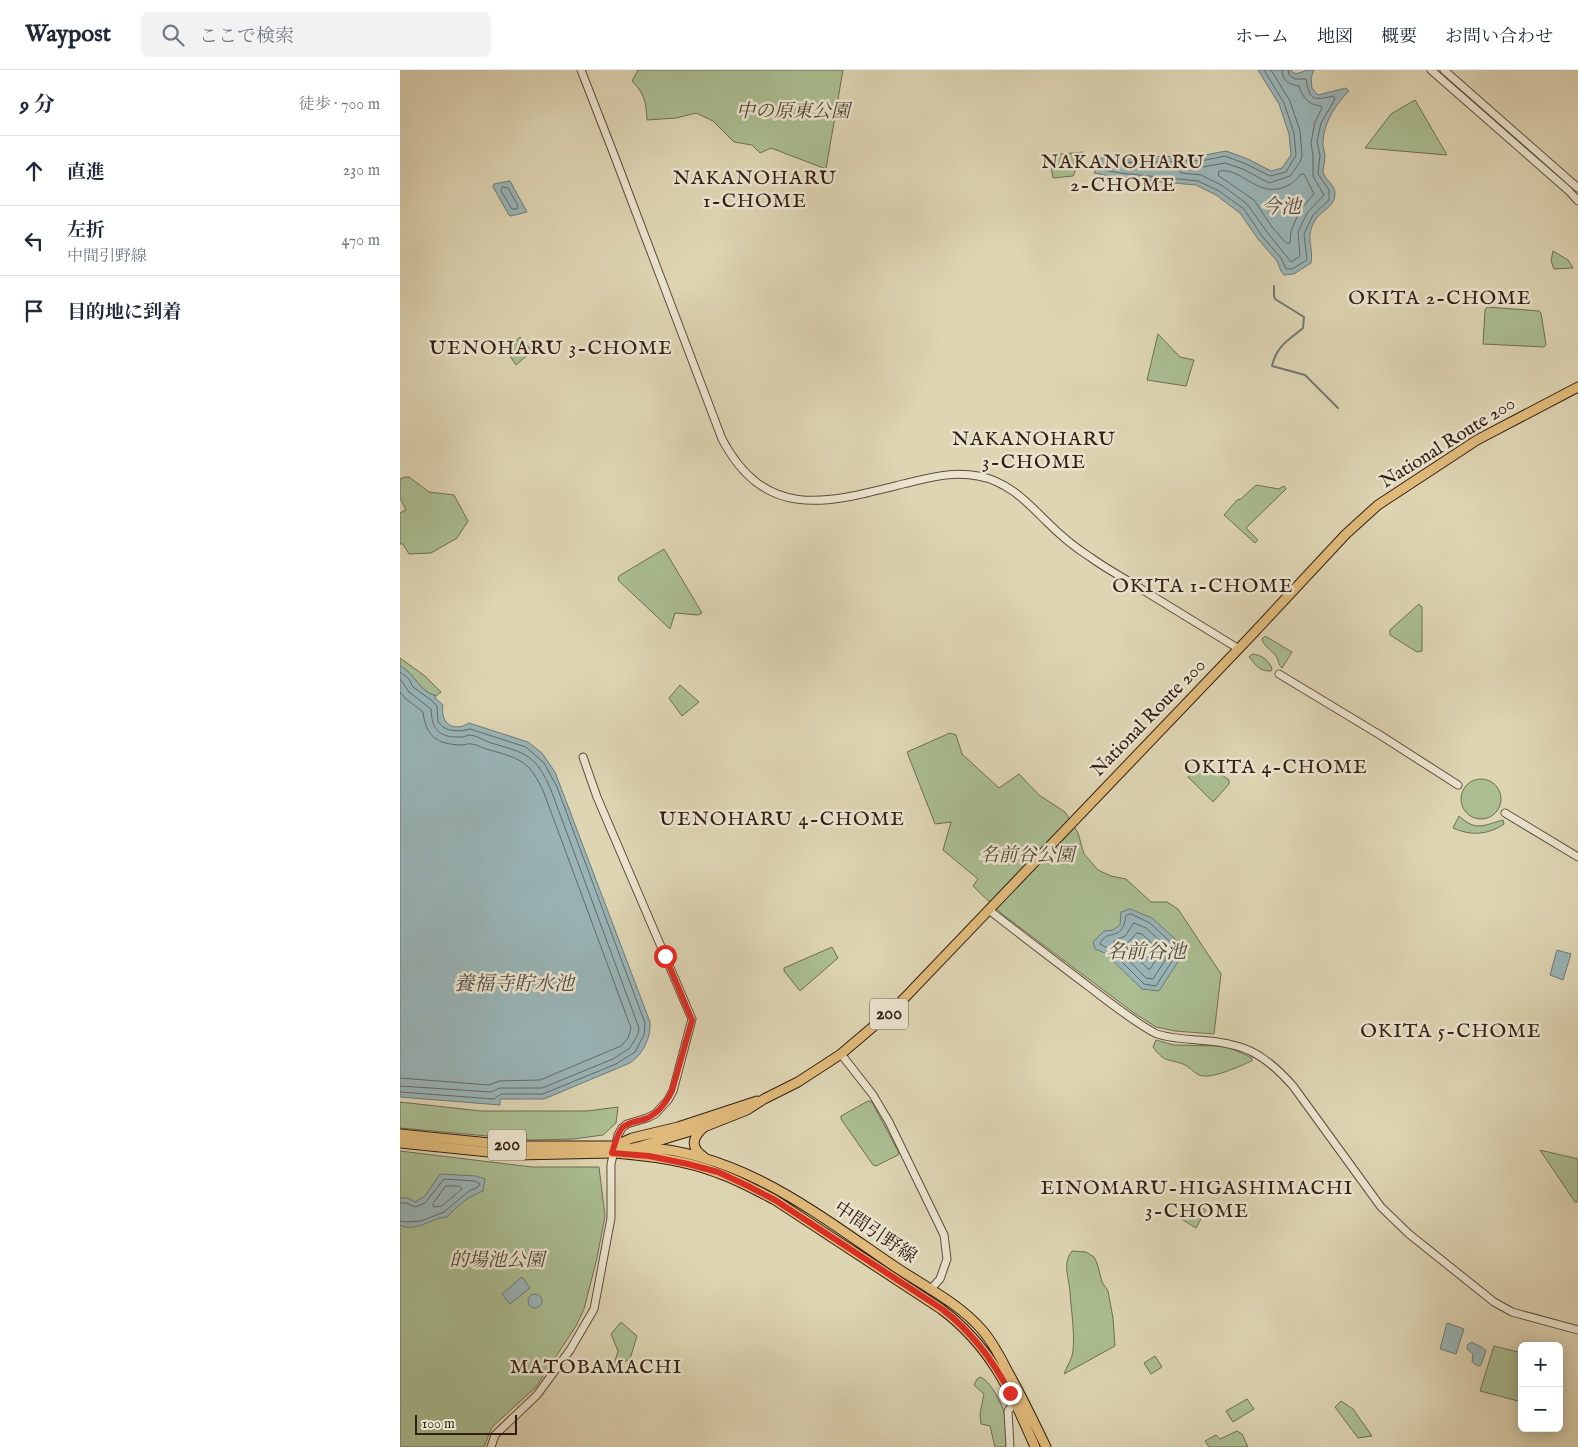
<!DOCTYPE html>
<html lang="ja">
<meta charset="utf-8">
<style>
:root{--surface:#fff;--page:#f2f2f3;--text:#1f2937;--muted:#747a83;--line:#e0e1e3}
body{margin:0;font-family:"IM FELL English","Noto Serif JP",serif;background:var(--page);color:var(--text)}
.controls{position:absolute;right:15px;bottom:15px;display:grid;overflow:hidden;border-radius:8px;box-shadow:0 2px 12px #0003}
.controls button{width:45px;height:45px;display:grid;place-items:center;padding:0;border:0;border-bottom:1px solid var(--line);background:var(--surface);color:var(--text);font:25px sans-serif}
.scale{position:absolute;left:15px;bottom:12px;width:102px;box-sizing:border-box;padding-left:5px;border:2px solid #331e15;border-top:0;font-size:14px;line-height:18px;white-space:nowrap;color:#331e15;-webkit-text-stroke:4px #eae4ce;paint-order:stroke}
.stop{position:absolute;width:15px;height:15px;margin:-11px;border:4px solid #d93025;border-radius:50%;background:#fff}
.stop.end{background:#d93025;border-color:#fff;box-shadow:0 1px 5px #0008}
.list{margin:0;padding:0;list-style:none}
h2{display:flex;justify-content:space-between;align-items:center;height:65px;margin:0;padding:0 20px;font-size:21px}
h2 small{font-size:16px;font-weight:400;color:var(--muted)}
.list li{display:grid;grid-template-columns:32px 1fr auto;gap:15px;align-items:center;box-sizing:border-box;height:70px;padding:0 20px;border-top:1px solid var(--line)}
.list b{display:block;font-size:19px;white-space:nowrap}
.list p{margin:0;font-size:16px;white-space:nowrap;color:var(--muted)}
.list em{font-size:16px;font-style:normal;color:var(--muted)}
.icon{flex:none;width:28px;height:28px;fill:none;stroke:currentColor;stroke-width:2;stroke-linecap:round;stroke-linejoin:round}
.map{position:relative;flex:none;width:1178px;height:1377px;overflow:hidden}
header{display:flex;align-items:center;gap:30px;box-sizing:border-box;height:70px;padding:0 25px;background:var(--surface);border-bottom:1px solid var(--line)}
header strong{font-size:24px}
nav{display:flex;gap:28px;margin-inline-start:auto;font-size:18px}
.search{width:350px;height:45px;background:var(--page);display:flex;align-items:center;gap:12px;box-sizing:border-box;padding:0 18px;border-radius:8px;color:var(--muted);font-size:19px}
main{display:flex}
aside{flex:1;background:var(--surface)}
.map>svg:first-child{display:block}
</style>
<header>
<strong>Waypost</strong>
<div class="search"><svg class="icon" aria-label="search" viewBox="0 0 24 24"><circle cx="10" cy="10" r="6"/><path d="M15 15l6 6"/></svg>ここで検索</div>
<nav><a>ホーム</a><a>地図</a><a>概要</a><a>お問い合わせ</a></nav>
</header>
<main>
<aside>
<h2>9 分<small>徒歩 · 700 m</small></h2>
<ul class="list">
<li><svg class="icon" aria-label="ahead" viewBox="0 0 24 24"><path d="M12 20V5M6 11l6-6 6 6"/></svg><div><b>直進</b></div><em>230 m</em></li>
<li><svg class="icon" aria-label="left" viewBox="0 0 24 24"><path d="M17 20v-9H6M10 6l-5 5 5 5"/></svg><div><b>左折</b><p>中間引野線</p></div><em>470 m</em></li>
<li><svg class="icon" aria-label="arrive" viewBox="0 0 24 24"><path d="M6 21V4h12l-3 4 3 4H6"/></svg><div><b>目的地に到着</b></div></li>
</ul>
</aside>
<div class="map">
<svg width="1178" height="1377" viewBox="0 0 1178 1377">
<rect width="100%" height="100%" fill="#ded5b3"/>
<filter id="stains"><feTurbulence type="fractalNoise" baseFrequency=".004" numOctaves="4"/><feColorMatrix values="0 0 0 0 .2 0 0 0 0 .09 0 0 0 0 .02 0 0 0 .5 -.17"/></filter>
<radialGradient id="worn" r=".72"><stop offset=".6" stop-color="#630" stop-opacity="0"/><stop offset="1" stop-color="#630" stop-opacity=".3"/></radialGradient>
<path fill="#aabe92" stroke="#6e6e54" d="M 238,0 L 443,0 L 426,99 L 371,78 L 360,83 L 352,75 L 334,72 L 313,51 L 296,43 L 276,48 L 247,50 C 246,33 245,24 232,11 Z
M 1015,30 L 1047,85 L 965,78 L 991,44 Z
M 683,82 L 673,106 L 653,108 L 649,85 Z
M 1153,181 L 1168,190 L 1173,198 L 1154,199 L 1151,191 Z
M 1087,237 L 1139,241 L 1141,243 L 1146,275 L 1144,277 L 1083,274 L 1085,240 Z
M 758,264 L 780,287 L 794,290 L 786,316 L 747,310 Z
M 120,267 L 132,281 L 116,295 L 106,280 Z
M 5,407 L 9,407 L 29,422 L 54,425 L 68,451 L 57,468 L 31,483 L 9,484 L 3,474 L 0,474 L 0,443 L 6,440 L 0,428 L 0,409 Z
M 856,415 L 879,419 L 884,416 L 886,419 L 846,458 L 858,470 L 855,473 L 824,445 L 837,430 L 841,429 Z
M 264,479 L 302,543 L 298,545 L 275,543 L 270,559 L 218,510 L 219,506 Z
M 1019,534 L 1022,537 L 1022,581 L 1017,582 L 990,565 L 990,560 Z
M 865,566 L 892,582 L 882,598 C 878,594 879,591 876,586 C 872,580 864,577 862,569 Z
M 852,584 C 862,585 869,590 872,599 L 871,601 C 858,601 856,595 849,587 Z
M 0,588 L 25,606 L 41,622 L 36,626 C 17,620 16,604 0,596 Z
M 280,615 L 299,632 L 282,646 L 269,628 Z
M 550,663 L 556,665 L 562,684 L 599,718 L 619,704 L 639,725 L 665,742 L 678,763 L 684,784 L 698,800 L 711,806 L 726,809 L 751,832 L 767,832 L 778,839 L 821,904 L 814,964 L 775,961 L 756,957 L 734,943 L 602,844 L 573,816 L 578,809 L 543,780 L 551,752 L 535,754 L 507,682 Z
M 801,692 L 804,692 L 829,710 L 829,714 L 813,732 L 788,707 Z
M1061 729a20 20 0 1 1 40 0a20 20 0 1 1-40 0Z
M 1059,746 C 1076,762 1084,755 1103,750 L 1104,754 C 1088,765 1071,766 1053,758 Z
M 432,877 L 438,888 L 400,921 L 384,901 L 384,898 Z
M 756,970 L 774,975 L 820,976 L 833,979 L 852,988 L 852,991 C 839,996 812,1010 799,1005 C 793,1002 789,996 783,994 C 766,988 765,993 753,977 Z
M 468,1031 L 472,1032 L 499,1083 L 498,1085 L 476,1096 L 473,1095 L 441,1049 L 441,1046 Z
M 0,1032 L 81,1041 L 187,1041 L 218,1037 L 216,1053 L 203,1065 L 173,1069 L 131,1070 L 0,1058 Z
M 1140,1080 L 1178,1089 L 1178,1132 L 1175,1132 Z
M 0,1081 L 132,1097 L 199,1097 L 205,1146 L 197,1188 L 184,1239 L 176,1256 L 136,1317 L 92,1357 L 84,1377 L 0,1377 Z
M 791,1131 L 806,1140 L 796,1158 L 775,1145 Z
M 672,1181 L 686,1182 L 694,1187 L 697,1193 L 702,1212 L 708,1221 L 713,1248 L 715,1276 L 664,1304 C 666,1298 670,1292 672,1286 C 676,1271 671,1239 670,1222 C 669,1207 662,1194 672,1181 Z
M 221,1252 L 237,1266 L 230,1289 L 213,1298 L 218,1281 L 211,1264 Z
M 1094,1276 L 1122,1283 L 1122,1332 L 1080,1321 Z
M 755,1286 L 762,1297 L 751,1304 L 744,1293 Z
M 580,1307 C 590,1310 603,1335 605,1346 C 606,1356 606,1367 607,1377 L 595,1377 L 590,1356 L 581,1354 L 580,1344 L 584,1324 L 574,1315 L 577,1309 Z
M 847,1329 L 854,1339 L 833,1352 L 826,1341 Z
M 941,1331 L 953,1339 L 972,1366 L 958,1368 L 935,1337 Z
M 837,1361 L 842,1364 L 848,1377 L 809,1377 L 805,1371 L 816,1365 L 820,1369 Z"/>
<path fill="#99b5b8" stroke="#707977" d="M 858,0 L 890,0 L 896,4 L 908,0 L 914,0 L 911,8 L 912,18 L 918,25 L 946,18 L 949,21 C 936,34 924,52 923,71 C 922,76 925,81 925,86 C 925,91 923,97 923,102 C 925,110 936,115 935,125 C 934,137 922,140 916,149 C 904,167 914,176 911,193 L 894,204 L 884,205 L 881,201 L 877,191 L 858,169 L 840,143 L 816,125 L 796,115 L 719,108 L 694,103 L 701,88 L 705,87 L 749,88 L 762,86 L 777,87 L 789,85 L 800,86 L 826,81 L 848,89 L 871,101 L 882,98 L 891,85 L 889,64 L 879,34 Z
M 110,111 L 127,142 L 111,146 L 109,145 L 93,117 L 94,114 Z
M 0,596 C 16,604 17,620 36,626 L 35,628 L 43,635 C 40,653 53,663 69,653 L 128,672 L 142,683 L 155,702 L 250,952 C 251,968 243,984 230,993 L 144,1029 L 100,1029 L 100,1035 L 0,1027 Z
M 730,839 L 752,848 L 784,877 L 785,881 L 759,921 L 742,919 L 705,883 L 695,879 L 693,872 L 704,861 L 713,860 L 720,855 L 721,842 Z
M 1157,880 L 1171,884 L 1163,910 L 1150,905 Z
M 40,1104 L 76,1106 L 85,1109 L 83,1121 C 69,1126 57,1136 47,1147 C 31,1148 16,1163 0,1155 L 0,1128 L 8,1128 L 15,1132 L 25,1126 Z
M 122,1207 L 130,1218 L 110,1234 L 102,1224 Z
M128 1231a7 7 0 1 1 14 0a7 7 0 1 1-14 0Z
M 1047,1253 L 1064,1259 L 1056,1284 L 1040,1279 Z
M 1072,1272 L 1083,1278 L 1086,1281 L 1081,1295 L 1078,1296 L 1072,1292 L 1073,1284 L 1067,1279 L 1068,1274 Z"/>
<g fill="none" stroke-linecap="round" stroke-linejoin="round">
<path stroke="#666a66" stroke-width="1" d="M 864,0 L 884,33 L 894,63 L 896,85 L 886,102 L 870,106 L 846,94 L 825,86 L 801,91 L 789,90 L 777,92 L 763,91 L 749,93 L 706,92 L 702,98 L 704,100 L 720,103 L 798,111 L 819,121 L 844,139 L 862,166 L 881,188 L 886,199 L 892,199 L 907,190 L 904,164 L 913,145 L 929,130 L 929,120 L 918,104 L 920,85 L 917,72 L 921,53 L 935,29 L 933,26 C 912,31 910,30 906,9 L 895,9 L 889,5 L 888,0
M 871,0 L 890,31 L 900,61 L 902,86 L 900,92 L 890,106 L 869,113 L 843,99 L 825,93 L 802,97 L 790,96 L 781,98 L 779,100 L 781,103 L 801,105 L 823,116 L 847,134 L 867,162 L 891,192 L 900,186 L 898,162 L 907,143 L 924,125 L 913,106 L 913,85 L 911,73 L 915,52 L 922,38 L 921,36 C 908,35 902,26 899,16 C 890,15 882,11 882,0
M 819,101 C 841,97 856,126 882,118 C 891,115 895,111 901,104 L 904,104 L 914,124 L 900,140 L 891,161 L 890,173 L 886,173 L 872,157 L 854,130 L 819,106 Z
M 103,117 L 108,118 L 118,136 L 117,139 L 112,139 L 101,121 Z
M 0,602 L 9,609 L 13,617 L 31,630 L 37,636 L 38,652 L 43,657 L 49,660 L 61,661 L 70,659 L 126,677 L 144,693 L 157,717 L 245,953 L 244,965 L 235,982 L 216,994 L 143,1024 L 101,1024 L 94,1029 L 0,1022
M 0,609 L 9,622 L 31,639 C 32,660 39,668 62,667 C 65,667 67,665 69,665 C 76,665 85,671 91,673 C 126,683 136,685 151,720 L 239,958 L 238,964 L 230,978 L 213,989 L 142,1018 L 100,1018 L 91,1022 L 0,1016
M 0,622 L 5,628 L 23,642 C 26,666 36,674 61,675 C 65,675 68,673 72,674 C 78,675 84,679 90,680 C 122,689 130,692 144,723 L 231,958 L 228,968 L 221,976 L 140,1010 L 99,1011 L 89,1015 L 0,1008
M 731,844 L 750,853 L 779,880 L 756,916 L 744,914 L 709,879 L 700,874 C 707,857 722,874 726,846 Z
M 734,853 L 746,858 L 771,881 L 753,909 L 746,908 L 713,874 L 714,871 L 725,866 Z
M 737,863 L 742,864 L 761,882 L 750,899 L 748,899 L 726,877 L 727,874 Z
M 46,1116 L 59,1116 L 62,1119 L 42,1136 L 34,1137 L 33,1134 Z
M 0,1133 L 6,1133 L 15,1137 L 25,1133 L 44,1109 L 75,1111 L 80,1114 L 78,1117 L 69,1121 L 44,1142 L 21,1151 L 7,1152 L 0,1151"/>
<path stroke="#707977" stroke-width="2" d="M 874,216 L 874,226 L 875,229 L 904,247 L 903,258 C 888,271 877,275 872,296 L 905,305 L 938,338"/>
<defs>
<path id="tertiary" d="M 181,0 L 213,82 L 322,369 C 366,452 428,433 503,414 C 528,408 552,401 578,406 C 607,411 626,431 646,451 C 659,464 674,477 690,487 C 705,498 722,507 738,517 C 772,538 805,558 839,579
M 1031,0 L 1169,121 L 1178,131
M 1044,0 L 1178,118
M 879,604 L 980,665 L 1058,715
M 1105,743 L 1178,787
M 589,840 C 622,866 655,891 688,916 C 709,932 730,949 753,962 C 763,968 786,969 798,970 C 843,973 863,982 893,1016 L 981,1137 L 1009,1164 L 1094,1232 L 1112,1242 L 1178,1260
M 441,984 L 473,1025 L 489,1052 L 544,1165 L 547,1189 L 540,1209 L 530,1220
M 91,1377 L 95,1365 L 137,1325 L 170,1280 L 194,1239 L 211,1148 L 211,1094 L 218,1065 L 222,1058 L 227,1054 L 247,1048 L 255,1044 L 268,1030 L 273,1021 L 292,949 L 197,727 L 183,687
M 610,1377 L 608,1341 L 615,1332"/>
<path id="primary" d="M 240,1077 C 341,1082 417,1144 497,1198 C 526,1217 560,1234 583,1261 C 593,1273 601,1288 608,1302 C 622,1327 634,1352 646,1377
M 215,1083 C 249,1086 285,1090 318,1103 C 338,1110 356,1120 375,1130 L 541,1239 C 591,1276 611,1322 635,1377
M 304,1087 C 289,1077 293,1067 304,1057"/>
<path id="trunk" d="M 0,1064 L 121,1076 L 214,1076 L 232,1068 L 278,1057 L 357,1031
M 0,1073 L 117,1085 L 212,1083 L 238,1077 L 304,1057 L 347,1040 L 364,1029 L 398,1012 L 441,984 L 494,939 L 848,569 L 946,464 L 978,435 L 1077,370 L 1178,317"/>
</defs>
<use href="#tertiary" stroke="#5e4c3c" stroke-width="9"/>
<use href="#primary" stroke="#331e15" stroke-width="11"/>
<use href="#trunk" stroke="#331e15" stroke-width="11"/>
<use href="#tertiary" stroke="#eae4ce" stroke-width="7"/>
<use href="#primary" stroke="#dfba7a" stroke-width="9"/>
<use href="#trunk" stroke="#dfba7a" stroke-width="9"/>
</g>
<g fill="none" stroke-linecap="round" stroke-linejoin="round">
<path stroke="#d93025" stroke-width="6" d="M 265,886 L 292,950 L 272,1021 C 266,1033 258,1044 245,1049 C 238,1051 229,1052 223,1057 C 217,1063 215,1074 212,1083 L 249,1086 L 288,1094 L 318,1102 L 348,1116 L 375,1130 L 542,1239 C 572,1262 593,1290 610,1323"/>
</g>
<g text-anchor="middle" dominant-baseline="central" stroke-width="5" stroke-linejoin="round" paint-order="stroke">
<g fill="#eae4ce" stroke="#6a594c" stroke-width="1">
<rect x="470" y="928.5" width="38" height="31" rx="4"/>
<rect x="88" y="1059.5" width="38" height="31" rx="4"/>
</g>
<g font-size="18" font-weight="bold" fill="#331e15">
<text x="489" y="944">200</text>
<text x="107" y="1075">200</text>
</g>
<g font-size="19" font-style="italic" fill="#514634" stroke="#eae4ce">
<text x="393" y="42">中の原東公園</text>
<text x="627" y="786">名前谷公園</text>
<text x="97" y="1191">的場池公園</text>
</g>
<g font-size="19" fill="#331e15" stroke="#eae4ce">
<text transform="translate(1048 373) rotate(-32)">National Route 200</text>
<text transform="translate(749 648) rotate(-46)">National Route 200</text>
<text transform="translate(475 1163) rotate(34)">中間引野線</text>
</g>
<g font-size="20" letter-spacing="1" fill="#331e15" stroke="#eae4ce">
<text x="723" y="92">NAKANOHARU<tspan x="723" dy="23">2-CHOME</tspan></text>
<text x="355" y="108">NAKANOHARU<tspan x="355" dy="23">1-CHOME</tspan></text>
<text x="1040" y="228">OKITA 2-CHOME</text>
<text x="151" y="278">UENOHARU 3-CHOME</text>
<text x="634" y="369">NAKANOHARU<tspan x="634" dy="23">3-CHOME</tspan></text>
<text x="803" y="516">OKITA 1-CHOME</text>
<text x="876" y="697">OKITA 4-CHOME</text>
<text x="382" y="749">UENOHARU 4-CHOME</text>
<text x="1051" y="961">OKITA 5-CHOME</text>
<text x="797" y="1118">EINOMARU-HIGASHIMACHI<tspan x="797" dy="23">3-CHOME</tspan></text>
<text x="196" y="1297">MATOBAMACHI</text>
</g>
<g font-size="20" font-style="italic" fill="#524b46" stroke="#eae4ce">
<text x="881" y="137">今池</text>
<text x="746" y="882">名前谷池</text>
<text x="114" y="914">養福寺貯水池</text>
</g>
</g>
<rect width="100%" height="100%" filter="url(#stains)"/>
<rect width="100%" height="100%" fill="url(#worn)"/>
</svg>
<div class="controls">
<button>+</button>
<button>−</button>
</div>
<div class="scale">100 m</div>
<div class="stop" style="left:265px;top:886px"></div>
<div class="stop end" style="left:610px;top:1323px"></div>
</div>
</main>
